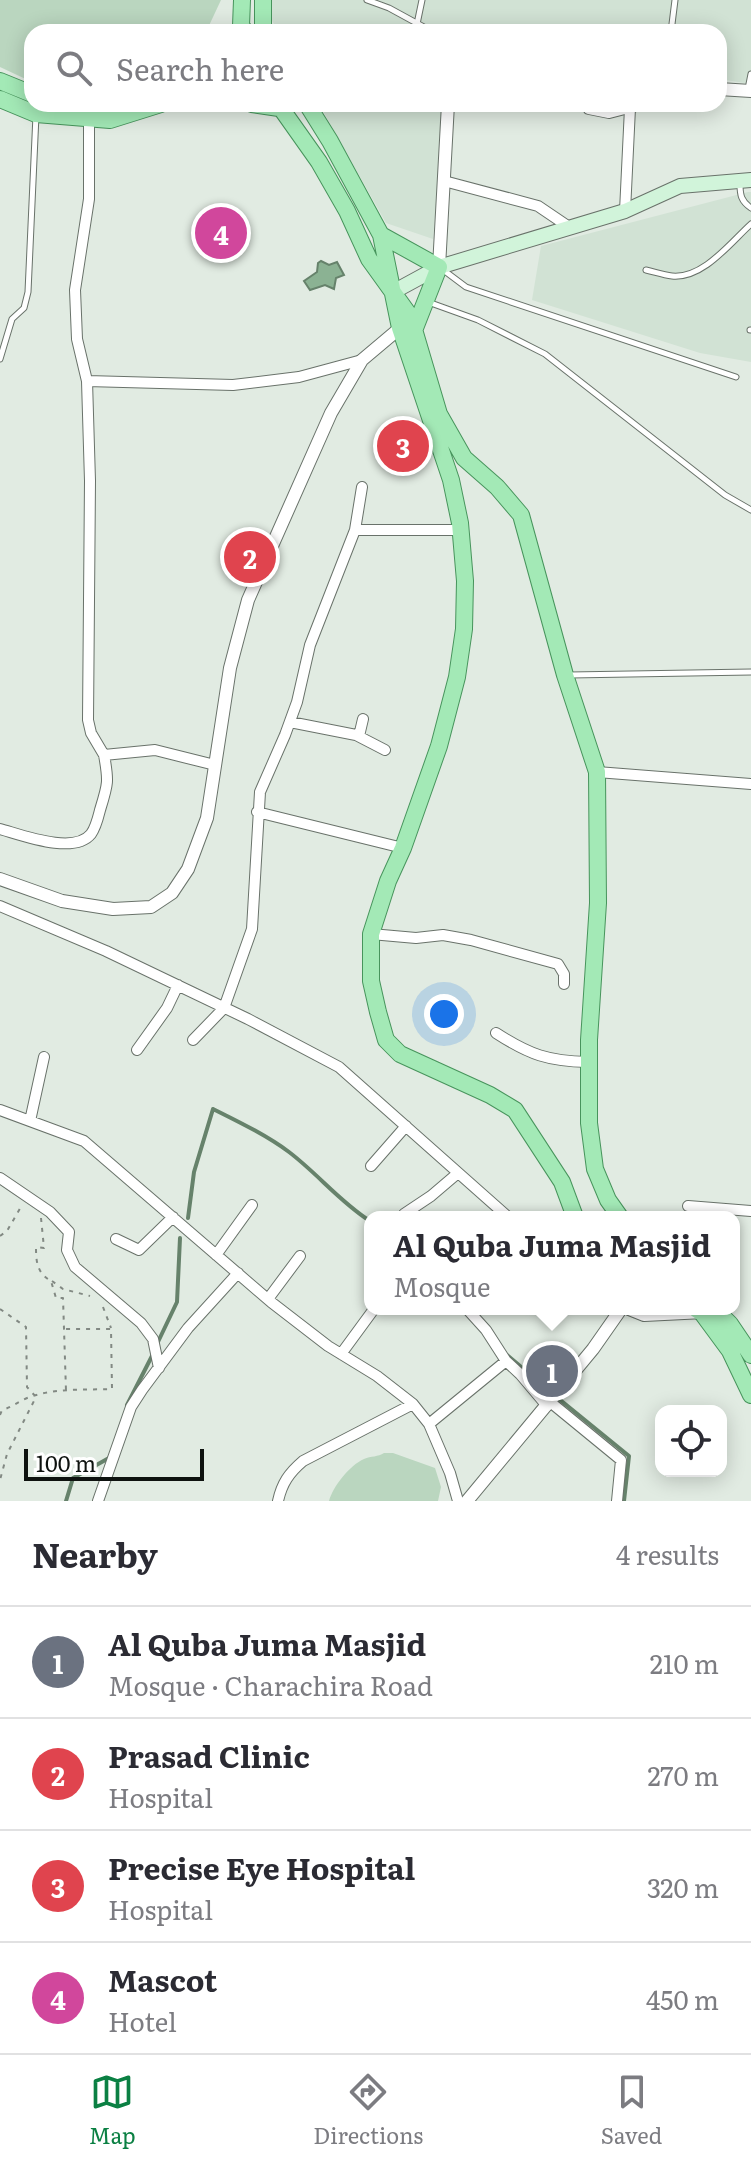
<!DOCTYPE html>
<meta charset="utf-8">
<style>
:root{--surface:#fff;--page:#f2f2f3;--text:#2b2b33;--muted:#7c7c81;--line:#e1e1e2;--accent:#0b8043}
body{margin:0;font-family:Literata,serif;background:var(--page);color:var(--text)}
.controls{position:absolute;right:24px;bottom:24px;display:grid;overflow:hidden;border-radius:16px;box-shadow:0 4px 20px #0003}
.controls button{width:72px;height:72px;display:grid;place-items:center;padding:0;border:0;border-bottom:2px solid var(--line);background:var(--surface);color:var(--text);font:40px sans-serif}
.scale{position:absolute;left:24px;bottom:20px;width:180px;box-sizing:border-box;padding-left:8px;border:4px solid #0e120f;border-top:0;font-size:22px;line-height:28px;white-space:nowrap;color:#0e120f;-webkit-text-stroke:6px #fff;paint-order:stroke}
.you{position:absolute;left:444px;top:1014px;width:28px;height:28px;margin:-20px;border:6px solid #fff;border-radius:50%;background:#1a73e8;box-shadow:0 0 0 12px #1a73e833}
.badge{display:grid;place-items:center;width:52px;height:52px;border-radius:50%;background:var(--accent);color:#fff;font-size:26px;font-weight:700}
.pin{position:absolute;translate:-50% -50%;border:4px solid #fff;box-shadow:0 2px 8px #0006}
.popup{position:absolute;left:364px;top:1211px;width:376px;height:104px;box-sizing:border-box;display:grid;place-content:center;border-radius:16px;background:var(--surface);filter:drop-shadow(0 2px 6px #0005);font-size:26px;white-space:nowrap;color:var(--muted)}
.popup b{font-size:30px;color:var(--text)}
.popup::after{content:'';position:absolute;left:50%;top:100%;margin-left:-16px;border:16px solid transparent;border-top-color:var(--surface)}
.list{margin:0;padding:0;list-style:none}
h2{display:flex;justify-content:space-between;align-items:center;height:104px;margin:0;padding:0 32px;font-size:34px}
h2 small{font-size:26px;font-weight:400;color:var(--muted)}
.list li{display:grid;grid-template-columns:52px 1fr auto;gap:24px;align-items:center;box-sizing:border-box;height:112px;padding:0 32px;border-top:2px solid var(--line)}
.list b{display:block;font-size:30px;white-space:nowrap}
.list p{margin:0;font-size:26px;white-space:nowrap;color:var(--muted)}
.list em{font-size:26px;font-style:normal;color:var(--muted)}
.icon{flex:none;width:44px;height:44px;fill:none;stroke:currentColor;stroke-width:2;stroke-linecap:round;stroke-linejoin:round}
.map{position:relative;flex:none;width:751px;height:1501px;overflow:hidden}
.search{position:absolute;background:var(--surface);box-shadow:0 4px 20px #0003;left:24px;right:24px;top:24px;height:88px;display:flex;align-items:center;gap:20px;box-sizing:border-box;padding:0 28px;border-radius:24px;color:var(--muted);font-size:30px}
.sheet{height:552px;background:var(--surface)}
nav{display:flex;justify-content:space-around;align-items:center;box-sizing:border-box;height:112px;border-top:2px solid var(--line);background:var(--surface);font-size:22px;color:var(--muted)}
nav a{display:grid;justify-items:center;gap:4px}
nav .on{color:var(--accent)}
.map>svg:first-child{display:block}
</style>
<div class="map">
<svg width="751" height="1501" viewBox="0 0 751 1501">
<rect width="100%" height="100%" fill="#e1ebe2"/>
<path fill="#d1e2d4" d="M 272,0 L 751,0 L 751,84 L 719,79 L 719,32 L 279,32 L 271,19 Z
M 319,104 L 445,104 L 433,239 L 386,223 Z
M 748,192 L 751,192 L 751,362 L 700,353 L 532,300 L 541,246 Z"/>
<path fill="#bad6bf" d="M 0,0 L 221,0 L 206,32 L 32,32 L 32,82 L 0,67 Z
M 384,1453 L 393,1453 L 435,1468 L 441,1487 L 438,1501 L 329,1501 C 333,1486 350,1465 364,1459 C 371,1456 378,1457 384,1453 Z"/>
<path fill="#8bb293" stroke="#66826b" stroke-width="2" d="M 321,261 L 329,265 L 337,262 L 344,275 L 336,278 L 334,289 L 325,285 L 310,290 L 304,281 L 317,272 L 318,263 Z"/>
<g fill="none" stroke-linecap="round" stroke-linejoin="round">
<path stroke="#66826b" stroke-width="4" d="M 188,1218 L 194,1172 L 213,1109 C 239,1122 266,1135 289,1152 C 318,1174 340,1202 370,1221
M 157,1344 L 177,1302 L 180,1238
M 507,1355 L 551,1392
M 559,1399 L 629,1456 L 624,1501
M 127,1405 L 154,1352
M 66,1501 L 73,1478 L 109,1458"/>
<defs>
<path id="service" d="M 367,0 L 389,8 L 433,32
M 417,24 L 422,0
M 671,32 L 675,0
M 748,89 L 751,74
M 740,184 C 740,195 741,201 751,208
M 442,269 L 466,287 L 736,377
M 646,270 C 655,272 663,275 672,276 C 703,279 730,243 751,224
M 428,302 L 478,320 L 545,354 L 725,495 L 751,510
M 750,330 L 751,330
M 0,359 L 12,319 L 24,308 L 28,292 L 36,115
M 570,675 L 751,672"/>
<path id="minor" d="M 89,119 L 89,199 L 75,290 L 77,339 L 87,381 L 90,481 L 88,720 L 91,733 L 104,755
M 444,181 L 538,206 L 569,227
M 625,211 L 630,108
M 87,381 L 233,385 L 299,377 L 362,360
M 355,530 L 362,487
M 290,722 L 356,735 L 385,750
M 359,736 L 363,719
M 597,772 L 751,784
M 257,812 L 403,848
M 0,829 C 22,835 74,855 91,834 C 96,827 98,818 100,810 C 108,784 109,782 104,755 L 155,750 L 215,765
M 0,906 L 106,951 L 248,1019 L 339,1067 L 508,1217
M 371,934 L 416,938 L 443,935 L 471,940 L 558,964 L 564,974 L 564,984
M 496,1033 C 530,1055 548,1061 588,1062
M 193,1040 L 224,1008 L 252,929 L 260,792 L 285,735 L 297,702 L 310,645 L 355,530 L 460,530
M 137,1050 L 167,1008 L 178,985
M 0,1110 L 84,1141 L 271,1302 L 328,1346 L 377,1376 L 413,1404 L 429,1424 L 450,1473 L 458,1501
M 30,1121 L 44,1057
M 371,1166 L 406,1126
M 0,1178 L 50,1212 L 69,1232 L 67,1250 L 75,1267 L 141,1323 L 153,1339 L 159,1368
M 688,1206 L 751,1211
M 404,1214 L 431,1196 L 458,1173
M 116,1239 L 139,1250 L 173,1217
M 216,1255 L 252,1205
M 268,1299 L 300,1256
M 467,1309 L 486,1330 L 506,1361 L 520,1374 L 547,1406
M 341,1354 L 374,1309
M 549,1401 L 621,1460 L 617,1501
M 429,1424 L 506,1361
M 98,1501 L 131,1407 L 142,1390 L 188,1328 L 238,1273
M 278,1501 C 282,1483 289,1473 303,1461 L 413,1404"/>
<path id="tertiary" d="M 719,89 L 751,91
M 587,104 L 589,108 L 609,112 L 640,104
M 439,267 L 448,104
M 0,879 L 62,901 L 113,909 L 151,907 L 172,893 L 188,869 L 207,818 L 230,668 L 248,600 L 331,413 L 362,360 L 400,328 L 406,326
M 629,1309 L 644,1315 L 704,1312
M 467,1501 L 593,1349 L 621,1309"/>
<path id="secondary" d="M 393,292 L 439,267 L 625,211 L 680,186 L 751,180"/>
<path id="primary" d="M 242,0 L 241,26 L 246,32
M 263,0 L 263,32
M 0,81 L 32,94
M 0,99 L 36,114 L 110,120 L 161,104
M 72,104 L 110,104
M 252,104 L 279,108
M 278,104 L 319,162 L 347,211 L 369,259 L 410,316 L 439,414 L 464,458 L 497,487 L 521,515 L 565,675 L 597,772 L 598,903 L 589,1040 L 589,1123 L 595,1169 L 608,1200 L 620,1217
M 307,104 L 330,141 L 381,235 L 400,328 L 451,480 L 460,523 L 465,581 L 464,629 L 457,677 L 439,746 L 403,848 L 388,881 L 371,934 L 371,981 L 378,1012 L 386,1040 L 400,1054 L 490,1095 L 515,1110 L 562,1182 L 575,1217
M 381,235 L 439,267 L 415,328
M 696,1309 L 702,1313 L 730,1351 L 751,1395
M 715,1309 L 730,1324 L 751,1355"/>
</defs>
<use href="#service" stroke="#69726a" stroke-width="7"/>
<use href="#minor" stroke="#69726a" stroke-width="12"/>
<use href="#tertiary" stroke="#69726a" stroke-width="14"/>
<use href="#secondary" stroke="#69726a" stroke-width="16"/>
<use href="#primary" stroke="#47945c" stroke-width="18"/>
<path stroke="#828983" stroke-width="2" stroke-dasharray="4 6" stroke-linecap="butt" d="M 41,1218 L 44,1248 L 36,1247 C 36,1262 37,1273 51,1281 L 56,1298 L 63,1298 L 66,1391
M 0,1236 L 7,1231 L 22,1205
M 52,1281 L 63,1289 L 90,1296
M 103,1307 L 111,1328
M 0,1309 L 26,1327 L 27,1387 L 36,1397 L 7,1454 L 0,1480
M 0,1415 L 2,1410 C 13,1407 20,1400 30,1397 C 55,1388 86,1390 112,1389 L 111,1329 L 64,1329"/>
<use href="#service" stroke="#fff" stroke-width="5"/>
<use href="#minor" stroke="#fff" stroke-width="10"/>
<use href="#tertiary" stroke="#fff" stroke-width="12"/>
<use href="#secondary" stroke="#d1f4da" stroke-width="14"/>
<use href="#primary" stroke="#a3e9b6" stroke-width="16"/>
</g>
</svg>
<div class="controls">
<button><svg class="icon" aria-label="locate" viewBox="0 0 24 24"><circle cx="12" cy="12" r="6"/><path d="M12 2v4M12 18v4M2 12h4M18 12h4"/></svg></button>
</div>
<div class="scale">100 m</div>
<div class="you"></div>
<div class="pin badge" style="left:552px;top:1371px;background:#6b7280">1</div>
<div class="popup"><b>Al Quba Juma Masjid</b>Mosque</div>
<div class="pin badge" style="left:250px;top:557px;background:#e0444e">2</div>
<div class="pin badge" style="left:403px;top:446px;background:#e0444e">3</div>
<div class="pin badge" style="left:221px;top:233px;background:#d1479c">4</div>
<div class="search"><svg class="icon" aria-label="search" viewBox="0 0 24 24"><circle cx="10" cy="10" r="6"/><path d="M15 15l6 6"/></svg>Search here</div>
</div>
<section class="sheet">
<h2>Nearby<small>4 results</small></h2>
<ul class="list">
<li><span class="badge" style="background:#6b7280">1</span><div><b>Al Quba Juma Masjid</b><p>Mosque · Charachira Road</p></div><em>210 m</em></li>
<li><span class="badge" style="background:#e0444e">2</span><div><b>Prasad Clinic</b><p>Hospital</p></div><em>270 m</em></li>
<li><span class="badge" style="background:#e0444e">3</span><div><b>Precise Eye Hospital</b><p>Hospital</p></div><em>320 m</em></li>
<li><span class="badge" style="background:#d1479c">4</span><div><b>Mascot</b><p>Hotel</p></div><em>450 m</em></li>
</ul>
</section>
<nav>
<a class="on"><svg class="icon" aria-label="map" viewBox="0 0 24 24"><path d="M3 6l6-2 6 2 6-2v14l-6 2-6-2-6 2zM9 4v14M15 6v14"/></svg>Map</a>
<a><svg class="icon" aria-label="directions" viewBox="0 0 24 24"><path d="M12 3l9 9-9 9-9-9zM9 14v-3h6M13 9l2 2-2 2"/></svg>Directions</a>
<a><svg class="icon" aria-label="saved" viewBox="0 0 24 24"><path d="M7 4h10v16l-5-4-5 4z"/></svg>Saved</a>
</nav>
